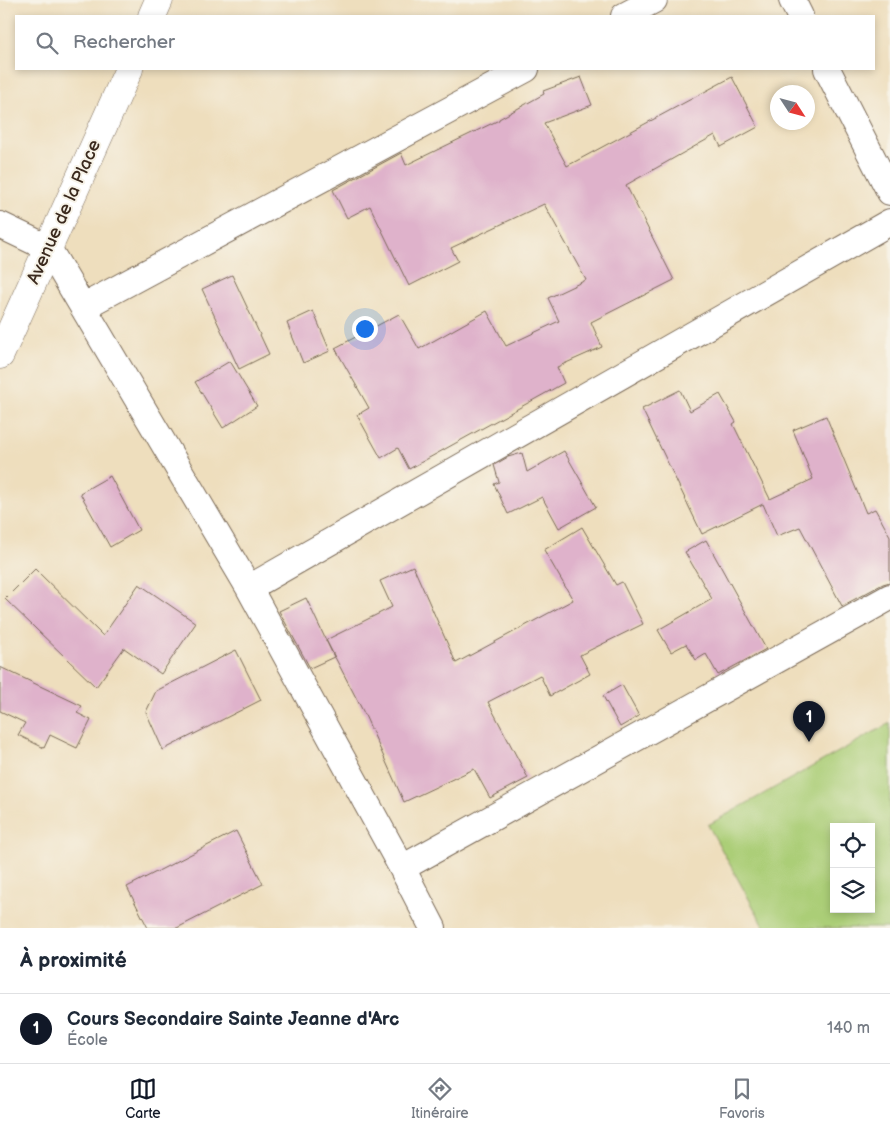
<!DOCTYPE html>
<html lang="fr">
<meta charset="utf-8">
<style>
:root{--surface:#fff;--page:#f6f6f7;--text:#1f2937;--muted:#747a83;--line:#e0e1e3;--accent:#111827}
body{margin:0;font-family:"Balsamiq Sans",sans-serif;background:var(--page);color:var(--text)}
.controls{position:absolute;right:15px;bottom:15px;display:grid;overflow:hidden;border-radius:0px;box-shadow:0 2px 8px #0003}
.controls button{width:45px;height:45px;display:grid;place-items:center;padding:0;border:0;border-bottom:1px solid var(--line);background:var(--surface);color:var(--text);font:25px sans-serif}
.compass{position:absolute;left:770px;top:85px;width:45px;height:45px;border-radius:50%;background:var(--surface);box-shadow:0 2px 8px #0003;rotate:126deg}
.you{position:absolute;left:364px;top:328px;width:18px;height:18px;margin:-12px;border:4px solid #fff;border-radius:50%;background:#1a73e8;box-shadow:0 0 0 8px #1a73e833}
.badge{display:grid;place-items:center;width:32px;height:32px;border-radius:50%;background:var(--accent);color:#fff;font-size:16px;font-weight:700}
.pin{position:absolute;translate:-50% -41px;filter:drop-shadow(0 1px 2px #0008)}
.pin::after{content:'';position:absolute;top:26px;width:18px;height:15px;background:inherit;clip-path:polygon(0 0,100% 0,50% 100%)}
.list{margin:0;padding:0;list-style:none}
h2{display:flex;justify-content:space-between;align-items:center;height:65px;margin:0;padding:0 20px;font-size:21px}
h2 small{font-size:16px;font-weight:400;color:var(--muted)}
.list li{display:grid;grid-template-columns:32px 1fr auto;gap:15px;align-items:center;box-sizing:border-box;height:70px;padding:0 20px;border-top:1px solid var(--line)}
.list b{display:block;font-size:19px;white-space:nowrap}
.list p{margin:0;font-size:16px;white-space:nowrap;color:var(--muted)}
.list em{font-size:16px;font-style:normal;color:var(--muted)}
.icon{flex:none;width:28px;height:28px;fill:none;stroke:currentColor;stroke-width:2;stroke-linecap:round;stroke-linejoin:round}
.map{position:relative;flex:none;width:890px;height:928px;overflow:hidden}
.search{position:absolute;background:var(--surface);box-shadow:0 2px 8px #0003;left:15px;right:15px;top:15px;height:55px;display:flex;align-items:center;gap:12px;box-sizing:border-box;padding:0 18px;border-radius:0px;color:var(--muted);font-size:19px}
.sheet{height:135px;background:var(--surface)}
nav{display:flex;justify-content:space-around;align-items:center;box-sizing:border-box;height:70px;border-top:1px solid var(--line);background:var(--surface);font-size:14px;color:var(--muted)}
nav a{display:grid;justify-items:center;gap:2px}
nav .on{color:var(--accent)}
.map>svg:first-child{display:block}
</style>
<div class="map">
<svg width="890" height="928" viewBox="0 0 890 928">
<rect width="100%" height="100%" fill="#f7f3e8"/>
<filter id="ink" filterUnits="userSpaceOnUse"><feTurbulence type="fractalNoise" baseFrequency=".02" numOctaves="2"/><feDisplacementMap in="SourceGraphic" scale="10" xChannelSelector="R" yChannelSelector="G"/><feConvolveMatrix kernelMatrix="1 2 1 2 8 2 1 2 1" color-interpolation-filters="sRGB"/></filter>
<filter id="wash" filterUnits="userSpaceOnUse"><feTurbulence type="fractalNoise" baseFrequency=".0096" numOctaves="4" result="noise"/><feDisplacementMap in="SourceGraphic" scale="20" xChannelSelector="R" yChannelSelector="G"/><feGaussianBlur stdDeviation="1.12" result="paint"/><feColorMatrix in="noise" values="0 0 0 0 0 0 0 0 0 0 0 0 0 0 0 0 0 1.4 0 .05"/><feComposite in="paint" operator="in"/></filter>
<g filter="url(#wash)">
<rect width="100%" height="100%" fill="#eedebd"/>
<path fill="#abce77" stroke="#737c4a" fill-rule="evenodd" d="M 890,723 L 890,928 L 765,928 L 708,825 ZM 834,827 L 871,827 L 871,909 L 834,909 Z"/>
<g id="blocks">
<path fill="#dfb2cb" d="M 581,77 L 592,105 L 544,123 L 567,166 L 732,77 L 758,127 L 721,147 L 715,135 L 626,185 L 674,280 L 591,322 L 602,347 L 557,367 L 564,383 L 409,469 L 398,448 L 381,458 L 357,415 L 369,408 L 335,348 L 399,314 L 419,349 L 487,311 L 506,346 L 559,321 L 548,298 L 586,280 L 544,204 L 451,248 L 458,261 L 409,286 L 370,206 L 347,218 L 333,190 L 401,153 L 406,165 L 499,120 L 499,119 L 544,94 L 543,91 Z
M 232,275 L 269,354 L 239,369 L 202,289 Z
M 313,311 L 330,351 L 303,363 L 287,323 Z
M 230,361 L 257,406 L 223,428 L 195,382 Z
M 680,390 L 690,411 L 720,394 L 736,422 L 733,424 L 770,499 L 813,479 L 793,430 L 826,416 L 866,513 L 875,509 L 890,536 L 890,582 L 883,584 L 842,606 L 800,527 L 777,536 L 763,504 L 702,534 L 642,409 Z
M 564,451 L 596,507 L 559,528 L 542,497 L 508,514 L 494,484 L 499,482 L 494,465 L 508,457 L 522,453 L 527,472 Z
M 110,476 L 139,530 L 110,547 L 80,493 Z
M 582,527 L 616,585 L 622,582 L 643,624 L 580,655 L 590,674 L 550,696 L 540,675 L 488,702 L 528,778 L 490,798 L 474,769 L 404,802 L 364,713 L 326,640 L 392,607 L 380,581 L 413,566 L 456,663 L 573,600 L 544,550 Z
M 706,540 L 766,649 L 718,675 L 706,654 L 696,660 L 686,644 L 671,652 L 658,630 L 712,599 L 685,552 Z
M 35,569 L 103,636 L 139,584 L 196,623 L 161,674 L 124,648 L 96,687 L 5,599 Z
M 306,598 L 334,657 L 310,668 L 279,611 Z
M 236,650 L 261,700 L 163,750 L 146,712 L 156,691 Z
M 0,667 L 82,706 L 77,713 L 91,720 L 77,748 L 50,735 L 44,748 L 18,735 L 25,723 L 0,711 Z
M 622,685 L 639,716 L 620,727 L 603,696 Z
M 236,831 L 263,884 L 177,928 L 148,928 L 127,887 Z"/>
</g>
</g>
<g filter="url(#ink)">
<use href="#blocks" fill-opacity="0" stroke="#7a6956" stroke-width="1"/>
<g fill="none" stroke-linecap="round" stroke-linejoin="round">
<defs>
<path id="minor" d="M 792,0 L 800,16
M 624,16 L 654,0
M 827,69 L 890,192
M 0,225 L 48,248 L 249,588 L 402,868 L 433,928
M 83,307 L 526,69
M 249,588 L 890,222
M 402,868 L 890,597"/>
<path id="tertiary" d="M 152,16 L 159,0
M 0,355 L 129,69"/>
</defs>
<use href="#minor" stroke="#7a6956" stroke-width="28"/>
<use href="#tertiary" stroke="#7a6956" stroke-width="29"/>
<use href="#minor" stroke="#fff" stroke-width="26"/>
<use href="#tertiary" stroke="#fff" stroke-width="28"/>
</g>
</g>
<g text-anchor="middle" dominant-baseline="central" stroke-width="4" stroke-linejoin="round" paint-order="stroke">
<g font-size="18" fill="#3b2a1e" stroke="#f7f3e8">
<text transform="translate(64 212) rotate(-66)">Avenue de la Place</text>
</g>
</g>
</svg>
<div class="controls">
<button><svg class="icon" aria-label="locate" viewBox="0 0 24 24"><circle cx="12" cy="12" r="6"/><path d="M12 2v4M12 18v4M2 12h4M18 12h4"/></svg></button>
<button><svg class="icon" aria-label="layers" viewBox="0 0 24 24"><path d="M12 4l9 5-9 5-9-5zM3 14l9 5 9-5"/></svg></button>
</div>
<svg class="compass" viewBox="-18 -18 36 36"><path d="M0-13l5 13h-10z" fill="#e53935"/><path d="M0 13l5-13h-10z" fill="#747a83"/></svg>
<div class="you"></div>
<div class="pin badge" style="left:809px;top:742px">1</div>
<div class="search"><svg class="icon" aria-label="search" viewBox="0 0 24 24"><circle cx="10" cy="10" r="6"/><path d="M15 15l6 6"/></svg>Rechercher</div>
</div>
<section class="sheet">
<h2>À proximité<small></small></h2>
<ul class="list">
<li><span class="badge">1</span><div><b>Cours Secondaire Sainte Jeanne d'Arc</b><p>École</p></div><em>140 m</em></li>
</ul>
</section>
<nav>
<a class="on"><svg class="icon" aria-label="map" viewBox="0 0 24 24"><path d="M3 6l6-2 6 2 6-2v14l-6 2-6-2-6 2zM9 4v14M15 6v14"/></svg>Carte</a>
<a><svg class="icon" aria-label="directions" viewBox="0 0 24 24"><path d="M12 3l9 9-9 9-9-9zM9 14v-3h6M13 9l2 2-2 2"/></svg>Itinéraire</a>
<a><svg class="icon" aria-label="saved" viewBox="0 0 24 24"><path d="M7 4h10v16l-5-4-5 4z"/></svg>Favoris</a>
</nav>
